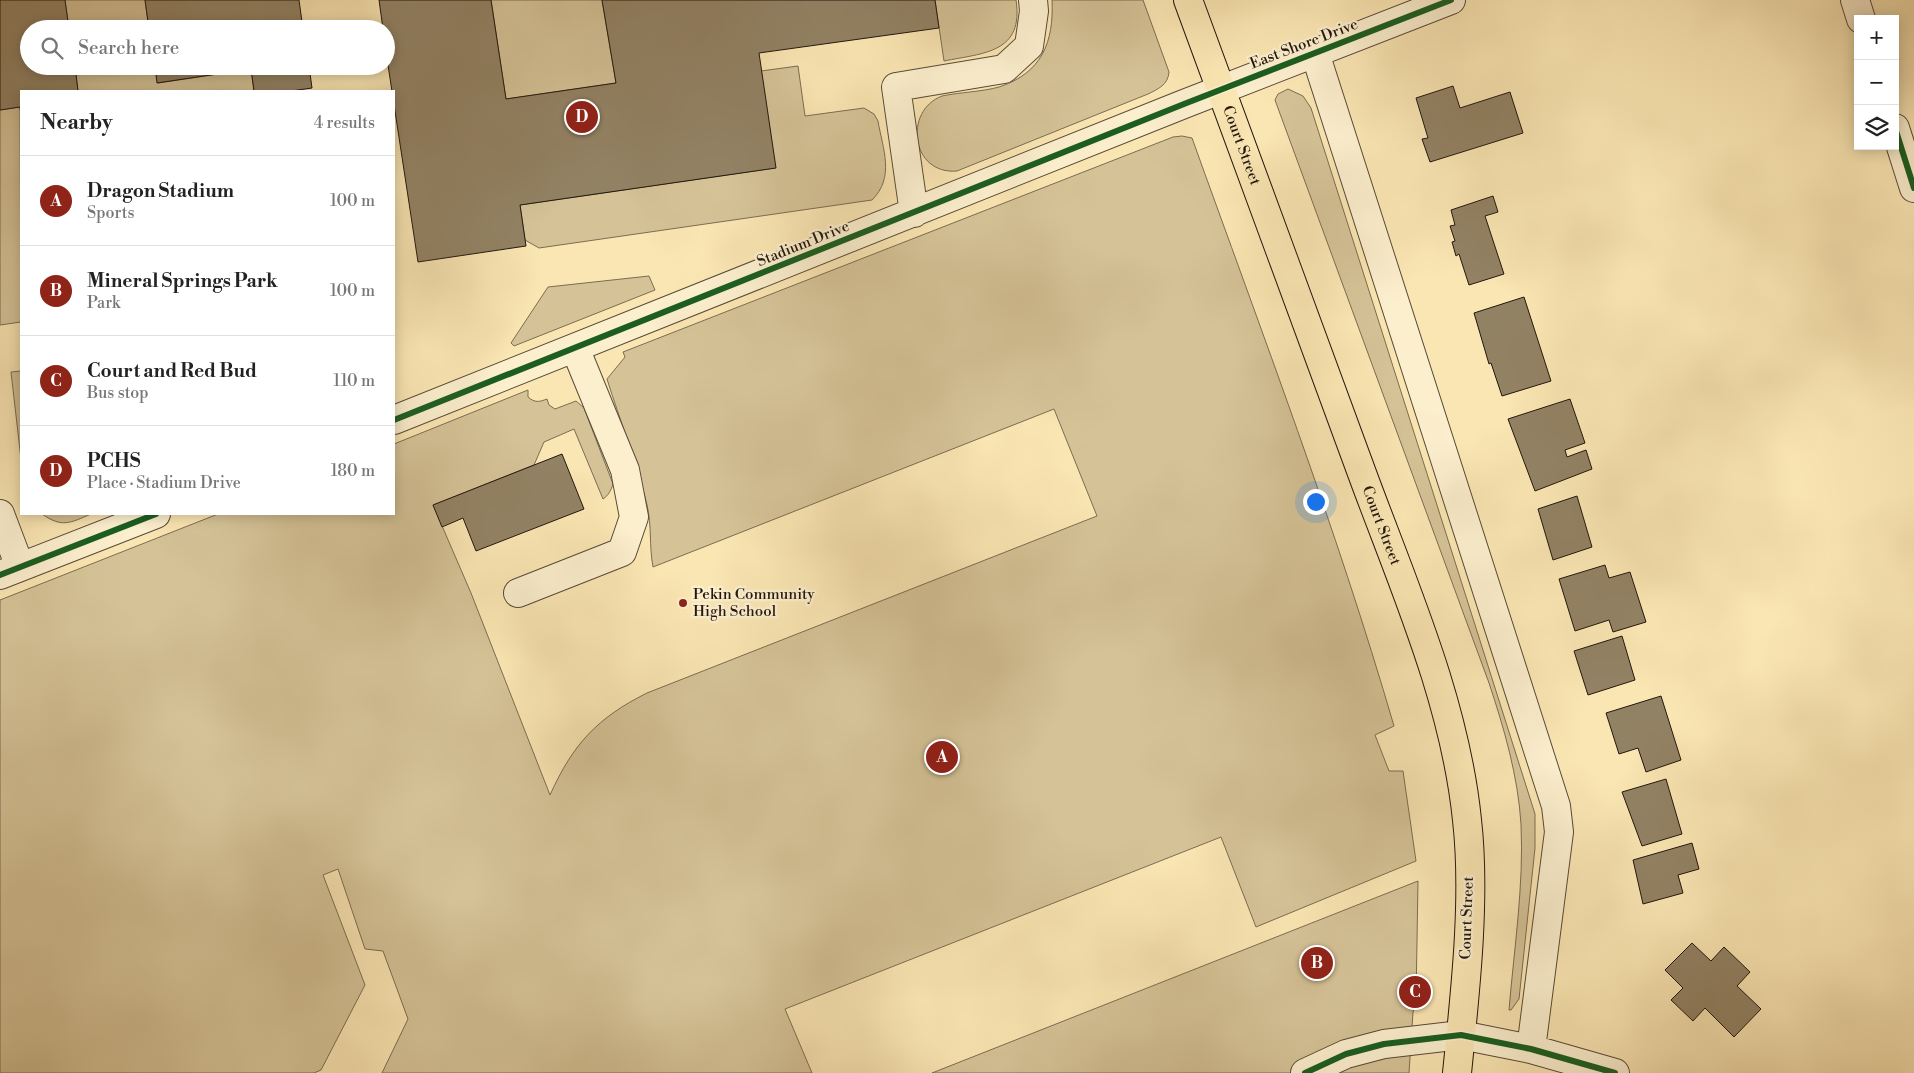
<!DOCTYPE html>
<meta charset="utf-8">
<style>
:root{--surface:#fff;--page:#f2f2f2;--text:#222;--muted:#767676;--line:#e0e0e0;--accent:#8f2418}
body{margin:0;font-family:"Libre Bodoni",serif;background:var(--page);color:var(--text)}
.controls{position:absolute;right:15px;top:15px;display:grid;overflow:hidden;border-radius:0px;box-shadow:0 2px 12px #0003}
.controls button{width:45px;height:45px;display:grid;place-items:center;padding:0;border:0;border-bottom:1px solid var(--line);background:var(--surface);color:var(--text);font:25px sans-serif}
.you{position:absolute;left:1315px;top:501px;width:18px;height:18px;margin:-12px;border:4px solid #fff;border-radius:50%;background:#1a73e8;box-shadow:0 0 0 8px #1a73e833}
.badge{display:grid;place-items:center;width:32px;height:32px;border-radius:50%;background:var(--accent);color:#fff;font-size:16px;font-weight:700}
.pin{position:absolute;translate:-50% -50%;border:2px solid #fff;box-shadow:0 1px 5px #0006}
.list{margin:0;padding:0;list-style:none}
h2{display:flex;justify-content:space-between;align-items:center;height:65px;margin:0;padding:0 20px;font-size:21px}
h2 small{font-size:16px;font-weight:400;color:var(--muted)}
.list li{display:grid;grid-template-columns:32px 1fr auto;gap:15px;align-items:center;box-sizing:border-box;height:90px;padding:0 20px;border-top:1px solid var(--line)}
.list b{display:block;font-size:19px;white-space:nowrap}
.list p{margin:0;font-size:16px;white-space:nowrap;color:var(--muted)}
.list em{font-size:16px;font-style:normal;color:var(--muted)}
.icon{flex:none;width:28px;height:28px;fill:none;stroke:currentColor;stroke-width:2;stroke-linecap:round;stroke-linejoin:round}
.map{position:relative;flex:none;width:1914px;height:1073px;overflow:hidden}
.search{position:absolute;background:var(--surface);box-shadow:0 2px 12px #0003;left:20px;top:20px;width:375px;height:55px;display:flex;align-items:center;gap:12px;box-sizing:border-box;padding:0 18px;border-radius:28px;color:var(--muted);font-size:19px}
.panel{position:absolute;background:var(--surface);box-shadow:0 2px 12px #0003;left:20px;top:90px;width:375px;height:425px;border-radius:0px}
.map>svg:first-child{display:block}
</style>
<div class="map">
<svg width="1914" height="1073" viewBox="0 0 1914 1073">
<rect width="100%" height="100%" fill="#fae6b3"/>
<filter id="stains"><feTurbulence type="fractalNoise" baseFrequency=".004" numOctaves="4"/><feColorMatrix values="0 0 0 0 .2 0 0 0 0 .09 0 0 0 0 .02 0 0 0 .5 -.17"/></filter>
<radialGradient id="worn" r=".72"><stop offset=".6" stop-color="#630" stop-opacity="0"/><stop offset="1" stop-color="#630" stop-opacity=".3"/></radialGradient>
<path fill="#d5c397" stroke="#7c6c52" d="M 65,0 L 145,0 L 149,29 L 69,29 Z
M 491,0 L 602,0 L 616,83 L 506,99 Z
M 935,0 L 1016,0 C 1024,53 984,53 944,61 Z
M 1052,0 L 1143,0 L 1169,72 C 1168,85 1158,89 1148,94 L 957,171 C 911,175 903,111 942,96 C 961,92 981,92 999,87 C 1042,73 1054,42 1052,0 Z
M 75,66 L 155,66 L 158,83 L 251,69 L 254,91 L 78,91 Z
M 798,66 L 805,116 L 864,108 L 874,114 L 878,121 C 883,150 895,177 872,200 L 539,248 L 525,240 L 520,205 L 775,168 L 761,71 Z
M 1288,89 L 1303,96 L 1311,108 L 1535,814 L 1535,848 L 1519,999 L 1511,1010 L 1509,1010 C 1514,949 1524,886 1521,824 C 1518,776 1504,728 1489,683 L 1275,100 L 1278,94 Z
M 20,107 L 21,322 L 0,325 L 0,110 Z
M 1182,136 L 1192,138 C 1262,333 1336,527 1394,726 L 1375,735 L 1389,771 L 1403,771 L 1416,861 L 1256,927 L 1221,837 L 785,1009 L 812,1073 L 382,1073 L 408,1019 L 383,951 L 365,949 L 338,869 L 323,875 L 365,985 L 321,1070 L 314,1073 L 0,1073 L 0,600 L 218,514 L 394,514 L 394,444 L 528,390 L 528,397 C 535,403 539,402 547,399 L 549,405 L 555,409 L 576,401 L 584,408 L 613,484 C 611,490 609,495 603,499 L 574,429 L 544,442 L 534,465 L 433,505 L 471,593 L 550,795 C 573,744 597,718 647,693 L 1097,516 L 1054,409 L 653,567 C 649,546 652,526 647,505 C 637,462 620,421 607,379 L 625,357 L 623,352 L 1173,137 Z
M 649,276 L 655,290 L 514,346 L 511,343 L 548,287 Z
M 21,371 L 21,459 L 11,372 Z
M 42,514 L 91,514 C 70,523 62,528 42,514 Z
M 1418,881 L 1416,1002 L 1413,1012 L 1409,1073 L 932,1073 Z"/>
<path fill="#928264" stroke="#22160e" d="M 0,0 L 65,0 L 69,29 L 29,29 L 29,66 L 75,66 L 78,91 L 21,91 L 21,115 L 20,107 L 0,110 Z
M 145,0 L 299,0 L 303,29 L 149,29 Z
M 379,0 L 491,0 L 506,99 L 616,83 L 602,0 L 935,0 L 939,28 L 759,53 L 776,168 L 520,205 L 526,246 L 418,262 L 386,52 L 386,29 L 383,29 Z
M 155,66 L 309,66 L 312,88 L 291,91 L 254,91 L 251,69 L 157,83 Z
M 1453,86 L 1460,108 L 1510,92 L 1523,133 L 1430,162 L 1422,139 L 1428,138 L 1416,98 Z
M 1493,196 L 1498,212 L 1485,216 L 1504,274 L 1469,285 L 1459,254 L 1456,256 L 1452,242 L 1455,241 L 1450,226 L 1455,225 L 1451,210 Z
M 1524,297 L 1551,381 L 1502,396 L 1491,363 L 1489,364 L 1474,313 Z
M 1570,399 L 1585,443 L 1565,450 L 1567,457 L 1586,450 L 1592,469 L 1535,491 L 1508,419 Z
M 562,454 L 584,509 L 476,551 L 463,518 L 442,527 L 433,505 Z
M 1577,496 L 1592,547 L 1553,560 L 1538,509 Z
M 1605,565 L 1609,578 L 1630,572 L 1646,622 L 1613,632 L 1609,620 L 1575,631 L 1559,579 Z
M 1622,636 L 1635,680 L 1588,695 L 1574,651 Z
M 1661,696 L 1681,760 L 1646,772 L 1638,748 L 1619,754 L 1606,713 Z
M 1666,779 L 1682,834 L 1642,846 L 1622,792 Z
M 1692,843 L 1699,869 L 1678,875 L 1683,893 L 1643,904 L 1633,860 Z
M 1692,943 L 1711,961 L 1724,947 L 1750,972 L 1737,986 L 1761,1009 L 1734,1037 L 1705,1008 L 1693,1021 L 1671,1000 L 1683,988 L 1665,970 Z"/>
<g fill="none" stroke-linecap="round" stroke-linejoin="round">
<defs>
<path id="minor" d="M 1855,0 L 1861,19
M 1315,53 L 1556,806 L 1559,832 L 1531,1049
M 1895,128 L 1914,188
M 914,213 L 896,87 L 1004,69 L 1029,46 L 1034,11 L 1033,0
M 394,420 L 1184,104 L 1451,0
M 0,514 L 20,567
M 0,575 L 156,514
M 518,593 L 622,552 L 634,517 L 625,470 L 575,348
M 1305,1073 L 1346,1054 L 1384,1044 L 1461,1035 L 1531,1049 L 1615,1073"/>
<g id="major">
<path id="s1" d="M 1188,0 C 1247,158 1305,317 1363,476 C 1404,587 1455,701 1467,820 C 1476,898 1465,994 1457,1073"/>
</g>
</defs>
<use href="#minor" stroke="#584a37" stroke-width="30"/>
<use href="#major" stroke="#22160e" stroke-width="30"/>
<use href="#minor" stroke="#fcefce" stroke-width="28"/>
<use href="#major" stroke="#fae6b3" stroke-width="28"/>
<defs>
<path id="cycleway" d="M 1895,128 L 1914,188
M 394,420 L 1184,104 L 1451,0
M 0,575 L 156,514
M 1305,1073 L 1346,1054 L 1384,1044 L 1461,1035 L 1531,1049 L 1615,1073"/>
</defs>
<use href="#cycleway" stroke="#fcefce" stroke-width="9"/>
<use href="#cycleway" stroke="#1b5e20" stroke-width="6"/>
</g>
<circle fill="#8f2418" stroke="#fcefce" stroke-width="2" cx="683" cy="603" r="5"/>
<g text-anchor="middle" dominant-baseline="central" stroke-width="4.5" stroke-linejoin="round" paint-order="stroke">
<g font-size="15" fill="#22160e" stroke="#fcefce">
<text transform="translate(1304 44) rotate(-21)">East Shore Drive</text>
<text stroke="none"><textPath href="#s1" startOffset="155">Court Street</textPath></text>
<text transform="translate(803 244) rotate(-22)">Stadium Drive</text>
<text stroke="none"><textPath href="#s1" startOffset="560">Court Street</textPath></text>
<text transform="translate(1467 918) rotate(-88)">Court Street</text>
</g>
<g font-size="15" fill="#22160e" stroke="#fcefce" text-anchor="start">
<text x="693" y="594">Pekin Community<tspan x="693" dy="17">High School</tspan></text>
</g>
</g>
<rect width="100%" height="100%" filter="url(#stains)"/>
<rect width="100%" height="100%" fill="url(#worn)"/>
</svg>
<div class="controls">
<button>+</button>
<button>−</button>
<button><svg class="icon" aria-label="layers" viewBox="0 0 24 24"><path d="M12 4l9 5-9 5-9-5zM3 14l9 5 9-5"/></svg></button>
</div>
<div class="you"></div>
<div class="pin badge" style="left:942px;top:757px">A</div>
<div class="pin badge" style="left:1317px;top:963px">B</div>
<div class="pin badge" style="left:1415px;top:992px">C</div>
<div class="pin badge" style="left:582px;top:117px">D</div>
<div class="search"><svg class="icon" aria-label="search" viewBox="0 0 24 24"><circle cx="10" cy="10" r="6"/><path d="M15 15l6 6"/></svg>Search here</div>
<section class="panel">
<h2>Nearby<small>4 results</small></h2>
<ul class="list">
<li><span class="badge">A</span><div><b>Dragon Stadium</b><p>Sports</p></div><em>100 m</em></li>
<li><span class="badge">B</span><div><b>Mineral Springs Park</b><p>Park</p></div><em>100 m</em></li>
<li><span class="badge">C</span><div><b>Court and Red Bud</b><p>Bus stop</p></div><em>110 m</em></li>
<li><span class="badge">D</span><div><b>PCHS</b><p>Place · Stadium Drive</p></div><em>180 m</em></li>
</ul>
</section>
</div>
